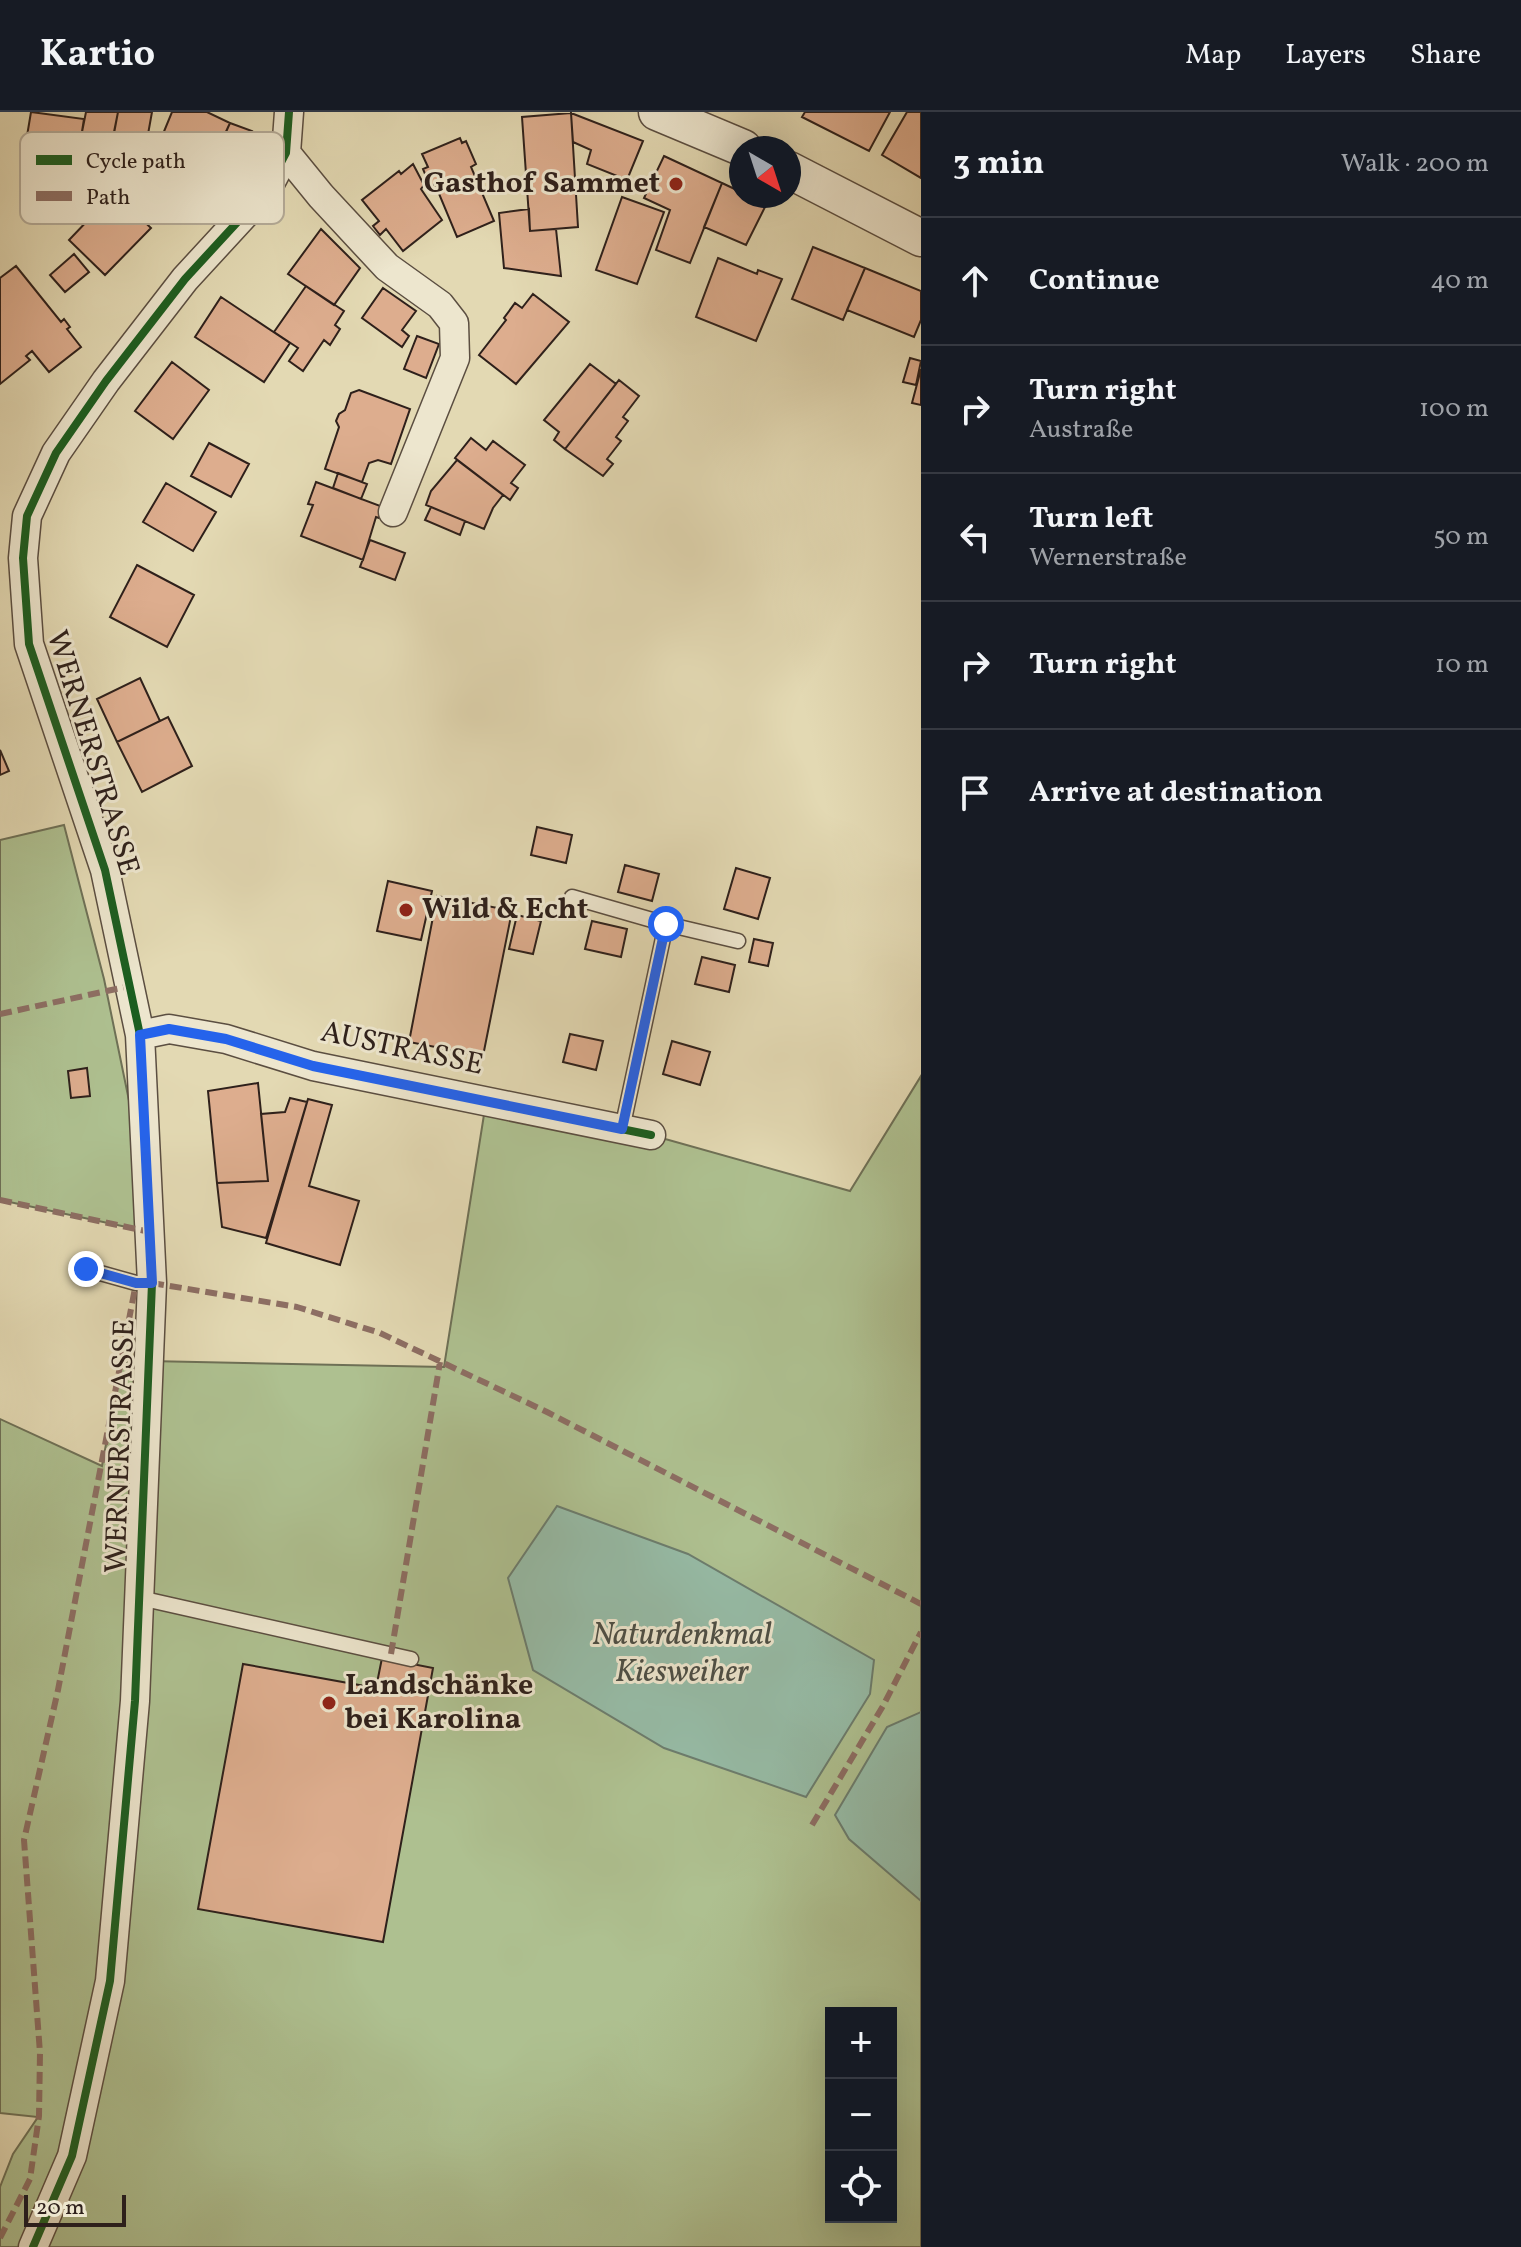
<!DOCTYPE html>
<meta charset="utf-8">
<style>
:root{--surface:#171b24;--page:#242831;--text:#f1f3f6;--muted:#9ea1a6;--line:#363941}
body{margin:0;font-family:Vollkorn,serif;background:var(--page);color:var(--text)}
.controls{position:absolute;right:24px;bottom:24px;display:grid;overflow:hidden;border-radius:0px;box-shadow:0 8px 32px #0002}
.controls button{width:72px;height:72px;display:grid;place-items:center;padding:0;border:0;border-bottom:2px solid var(--line);background:var(--surface);color:var(--text);font:40px sans-serif}
.compass{position:absolute;left:729px;top:24px;width:72px;height:72px;border-radius:50%;background:var(--surface);box-shadow:0 8px 32px #0002;rotate:141deg}
.scale{position:absolute;left:24px;bottom:20px;width:102px;box-sizing:border-box;padding-left:8px;border:4px solid #2e201b;border-top:0;font-size:22px;line-height:28px;white-space:nowrap;color:#2e201b;-webkit-text-stroke:6px #ede6ce;paint-order:stroke}
.stop{position:absolute;width:24px;height:24px;margin:-18px;border:6px solid #2563eb;border-radius:50%;background:#fff}
.stop.end{background:#2563eb;border-color:#fff;box-shadow:0 2px 8px #0008}
.list{margin:0;padding:0;list-style:none}
h2{display:flex;justify-content:space-between;align-items:center;height:104px;margin:0;padding:0 32px;font-size:34px}
h2 small{font-size:26px;font-weight:400;color:var(--muted)}
.list li{display:grid;grid-template-columns:52px 1fr auto;gap:24px;align-items:center;box-sizing:border-box;height:128px;padding:0 32px;border-top:2px solid var(--line)}
.list b{display:block;font-size:30px;white-space:nowrap}
.list p{margin:0;font-size:26px;white-space:nowrap;color:var(--muted)}
.list em{font-size:26px;font-style:normal;color:var(--muted)}
.icon{flex:none;width:44px;height:44px;fill:none;stroke:currentColor;stroke-width:2;stroke-linecap:round;stroke-linejoin:round}
.map{position:relative;flex:none;width:921px;height:2135px;overflow:hidden}
header{display:flex;align-items:center;gap:48px;box-sizing:border-box;height:112px;padding:0 40px;background:var(--surface);border-bottom:2px solid var(--line)}
header strong{font-size:38px}
nav{display:flex;gap:44px;margin-inline-start:auto;font-size:28px}
main{display:flex}
aside{flex:1;background:var(--surface)}
.map>svg:first-child{display:block}
</style>
<header>
<strong>Kartio</strong>
<nav><a>Map</a><a>Layers</a><a>Share</a></nav>
</header>
<main>
<div class="map">
<svg width="921" height="2135" viewBox="0 0 921 2135">
<rect width="100%" height="100%" fill="#e3d9b3"/>
<filter id="stains"><feTurbulence type="fractalNoise" baseFrequency=".0025" numOctaves="4"/><feColorMatrix values="0 0 0 0 .2 0 0 0 0 .09 0 0 0 0 .02 0 0 0 .5 -.17"/></filter>
<radialGradient id="worn" r=".72"><stop offset=".6" stop-color="#630" stop-opacity="0"/><stop offset="1" stop-color="#630" stop-opacity=".3"/></radialGradient>
<path fill="#aec090" stroke="#6e7056" stroke-width="2" fill-rule="evenodd" d="M 64,713 L 104,867 L 148,1081 L 150,1120 L 0,1088 L 0,728 Z
M 921,964 L 921,2135 L 0,2135 L 0,2075 L 13,2042 L 38,2005 L 0,2001 L 0,1307 L 102,1354 L 121,1251 L 149,1249 L 444,1255 L 486,990 L 651,1023 L 850,1079 ZM 831,1901 L 891,1901 L 891,2105 L 831,2105 Z"/>
<path fill="#96bba6" stroke="#6c7d6e" stroke-width="2" d="M 557,1394 L 688,1442 L 874,1548 L 870,1582 L 806,1685 L 664,1636 L 533,1558 L 508,1466 Z
M 921,1600 L 921,1789 L 849,1727 L 835,1703 L 887,1615 Z"/>
<path fill="#ddad8e" stroke="#2e201b" stroke-width="2" d="M 31,0 L 84,7 L 76,57 L 23,48 Z
M 86,0 L 118,0 L 110,40 L 79,35 Z
M 118,0 L 152,0 L 145,39 L 112,32 Z
M 172,0 L 207,0 L 230,11 L 209,56 L 158,34 Z
M 805,0 L 890,0 L 869,39 L 802,5 Z
M 907,0 L 921,0 L 921,66 L 882,43 Z
M 571,1 L 578,115 L 530,119 L 522,5 Z
M 571,1 L 643,29 L 627,68 L 587,52 L 591,38 L 573,30 Z
M 230,11 L 252,19 L 227,77 L 205,67 Z
M 460,26 L 462,31 L 466,29 L 476,52 L 471,55 L 494,109 L 457,125 L 435,72 L 430,74 L 423,57 L 428,55 L 422,42 Z
M 664,44 L 722,71 L 690,151 L 656,138 L 670,98 L 644,86 Z
M 413,52 L 424,73 L 421,77 L 442,108 L 403,139 L 386,117 L 380,123 L 373,114 L 379,109 L 362,88 L 399,59 L 401,62 Z
M 722,71 L 741,80 L 741,84 L 748,84 L 766,93 L 746,133 L 704,115 Z
M 114,81 L 151,116 L 105,163 L 69,128 Z
M 622,85 L 664,100 L 637,172 L 596,158 Z
M 529,97 L 530,119 L 556,117 L 561,164 L 504,156 L 499,101 Z
M 321,117 L 360,156 L 334,193 L 288,162 Z
M 813,135 L 865,156 L 843,208 L 792,187 Z
M 74,142 L 89,160 L 65,180 L 50,163 Z
M 718,146 L 757,162 L 758,158 L 782,167 L 756,229 L 696,205 Z
M 16,154 L 61,210 L 64,207 L 70,215 L 67,217 L 81,235 L 49,260 L 32,239 L 26,244 L 30,248 L 0,272 L 0,166 Z
M 865,156 L 921,179 L 921,208 L 914,225 L 847,198 Z
M 306,174 L 344,199 L 335,213 L 340,217 L 330,233 L 324,228 L 303,259 L 289,249 L 298,236 L 274,220 Z
M 383,176 L 416,199 L 402,218 L 409,224 L 402,235 L 362,206 Z
M 533,182 L 569,210 L 516,272 L 479,243 L 506,208 L 504,206 L 515,191 L 522,196 Z
M 221,185 L 290,231 L 264,270 L 195,225 Z
M 417,224 L 439,232 L 426,266 L 404,257 Z
M 910,246 L 921,249 L 916,273 L 903,270 Z
M 172,250 L 209,278 L 173,327 L 135,299 Z
M 590,252 L 616,272 L 565,337 L 554,328 L 559,320 L 544,308 Z
M 921,257 L 921,293 L 912,291 Z
M 619,268 L 639,284 L 623,305 L 628,309 L 616,325 L 621,329 L 607,347 L 613,352 L 603,364 L 565,337 Z
M 359,278 L 410,297 L 391,352 L 378,348 L 369,351 L 362,370 L 325,357 L 339,315 L 336,309 L 339,302 L 345,298 L 351,281 Z
M 471,326 L 486,338 L 493,329 L 525,353 L 511,371 L 518,376 L 510,388 L 455,346 Z
M 209,331 L 249,352 L 231,385 L 191,364 Z
M 457,348 L 503,383 L 493,396 L 484,417 L 426,393 L 431,379 Z
M 338,361 L 367,372 L 361,387 L 333,376 Z
M 316,370 L 383,395 L 379,406 L 376,405 L 363,448 L 301,424 L 313,393 L 308,392 Z
M 166,371 L 216,400 L 193,439 L 143,410 Z
M 431,395 L 465,409 L 460,423 L 425,408 Z
M 370,428 L 405,441 L 395,468 L 360,455 Z
M 137,453 L 194,483 L 167,535 L 110,505 Z
M 140,566 L 160,609 L 117,630 L 97,587 Z
M 168,605 L 192,654 L 142,680 L 117,630 Z
M 0,638 L 9,659 L 0,663 Z
M 537,715 L 572,723 L 566,751 L 531,743 Z
M 625,753 L 659,762 L 652,789 L 618,780 Z
M 736,756 L 770,766 L 758,807 L 724,797 Z
M 388,769 L 432,779 L 421,828 L 377,819 Z
M 437,784 L 512,799 L 483,944 L 409,930 Z
M 517,803 L 541,809 L 533,842 L 509,837 Z
M 592,809 L 627,817 L 621,845 L 585,837 Z
M 754,827 L 773,831 L 768,854 L 749,850 Z
M 702,845 L 735,853 L 729,880 L 695,872 Z
M 570,922 L 603,929 L 596,958 L 563,950 Z
M 672,929 L 710,940 L 700,973 L 663,962 Z
M 87,956 L 90,984 L 71,986 L 68,959 Z
M 258,971 L 268,1069 L 217,1071 L 208,979 Z
M 290,986 L 307,990 L 266,1126 L 222,1115 L 217,1071 L 268,1069 L 261,1002 L 285,1000 Z
M 308,987 L 332,993 L 309,1074 L 359,1089 L 340,1153 L 266,1131 Z
M 382,1546 L 433,1556 L 383,1830 L 198,1797 L 243,1552 L 376,1576 Z"/>
<g fill="none" stroke-linecap="round" stroke-linejoin="round">
<defs>
<path id="service" d="M 572,785 L 666,812
M 622,1017 L 666,812 L 738,829
M 86,1157 L 136,1171 L 152,1171
M 140,1486 L 411,1547"/>
<path id="minor" d="M 286,41 L 321,84 L 387,155 L 440,193 L 454,211 L 455,246 L 393,400
M 140,923 L 169,917 L 226,927 L 313,954 L 651,1023
M 33,2135 L 72,2044 L 110,1869 L 135,1589 L 152,1171 L 140,923 L 105,758 L 29,532 L 23,446 L 27,404 L 56,341 L 106,269 L 185,167 L 266,79 L 286,41 L 289,0"/>
<path id="tertiary" d="M 657,0 L 743,36
M 789,58 L 921,126"/>
</defs>
<use href="#service" stroke="#5b4e41" stroke-width="17"/>
<use href="#minor" stroke="#5b4e41" stroke-width="31"/>
<use href="#tertiary" stroke="#5b4e41" stroke-width="39"/>
<use href="#service" stroke="#ede6ce" stroke-width="14"/>
<use href="#minor" stroke="#ede6ce" stroke-width="28"/>
<use href="#tertiary" stroke="#ede6ce" stroke-width="36"/>
<path stroke="#8d6e63" stroke-width="6" stroke-dasharray="12 6" stroke-linecap="butt" d="M 0,902 L 130,874
M 0,1088 L 150,1120
M 152,1171 L 297,1195 L 380,1221 L 547,1300 L 921,1492
M 391,1542 L 440,1250
M 812,1713 L 883,1594 L 921,1520
M 0,2126 L 30,2067 L 39,2004 L 40,1941 L 24,1728 L 58,1578 L 136,1171"/>
<defs>
<path id="cycleway" d="M 140,923 L 169,917 L 226,927 L 313,954 L 651,1023
M 33,2135 L 72,2044 L 110,1869 L 135,1589 L 152,1171 L 140,923 L 105,758 L 29,532 L 23,446 L 27,404 L 56,341 L 106,269 L 185,167 L 266,79 L 286,41 L 289,0"/>
</defs>
<use href="#cycleway" stroke="#ede6ce" stroke-width="13"/>
<use href="#cycleway" stroke="#1b5e20" stroke-width="8"/>
</g>
<g fill="none" stroke-linecap="round" stroke-linejoin="round">
<path stroke="#2563eb" stroke-width="10" d="M 86,1157 L 136,1171 L 152,1171 L 140,923 L 169,917 L 226,927 L 313,954 L 622,1017 L 666,812"/>
</g>
<g fill="#8f2418" stroke="#ede6ce" stroke-width="3">
<circle cx="676" cy="72" r="8"/>
<circle cx="406" cy="798" r="8"/>
<circle cx="329" cy="1591" r="8"/>
</g>
<g text-anchor="middle" dominant-baseline="central" stroke-width="6" stroke-linejoin="round" paint-order="stroke">
<g font-size="30" font-weight="bold" fill="#2e201b" stroke="#ede6ce" text-anchor="start">
<text x="660" y="72" text-anchor="end">Gasthof Sammet</text>
<text x="422" y="798">Wild &amp; Echt</text>
<text x="345" y="1574">Landschänke<tspan x="345" dy="34">bei Karolina</tspan></text>
</g>
<g font-size="30" fill="#2e201b" stroke="#ede6ce">
<text transform="translate(92 641) rotate(73)">WERNERSTRASSE</text>
<text transform="translate(402 937) rotate(12)">AUSTRASSE</text>
<text transform="translate(121 1334) rotate(-88)">WERNERSTRASSE</text>
</g>
<g font-size="32" font-style="italic" fill="#4d4e45" stroke="#ede6ce">
<text x="682" y="1524">Naturdenkmal<tspan x="682" dy="37">Kiesweiher</tspan></text>
</g>
</g>
<rect x="20" y="20" width="264" height="92" rx="12" fill="#ede6ce" stroke="#b4ab98" stroke-width="2"/>
<rect x="36" y="43" width="36" height="10" fill="#1b5e20"/>
<rect x="36" y="79" width="36" height="10" fill="#8d6e63"/>
<g font-size="22" fill="#2e201b">
<text x="86" y="56">Cycle path</text>
<text x="86" y="92">Path</text>
</g>
<rect width="100%" height="100%" filter="url(#stains)"/>
<rect width="100%" height="100%" fill="url(#worn)"/>
</svg>
<div class="controls">
<button>+</button>
<button>−</button>
<button><svg class="icon" aria-label="locate" viewBox="0 0 24 24"><circle cx="12" cy="12" r="6"/><path d="M12 2v4M12 18v4M2 12h4M18 12h4"/></svg></button>
</div>
<svg class="compass" viewBox="-18 -18 36 36"><path d="M0-13l5 13h-10z" fill="#e53935"/><path d="M0 13l5-13h-10z" fill="#9ea1a6"/></svg>
<div class="scale">20 m</div>
<div class="stop" style="left:666px;top:812px"></div>
<div class="stop end" style="left:86px;top:1157px"></div>
</div>
<aside>
<h2>3 min<small>Walk · 200 m</small></h2>
<ul class="list">
<li><svg class="icon" aria-label="ahead" viewBox="0 0 24 24"><path d="M12 20V5M6 11l6-6 6 6"/></svg><div><b>Continue</b></div><em>40 m</em></li>
<li><svg class="icon" aria-label="right" viewBox="0 0 24 24"><path d="M7 20v-9h11M14 6l5 5-5 5"/></svg><div><b>Turn right</b><p>Austraße</p></div><em>100 m</em></li>
<li><svg class="icon" aria-label="left" viewBox="0 0 24 24"><path d="M17 20v-9H6M10 6l-5 5 5 5"/></svg><div><b>Turn left</b><p>Wernerstraße</p></div><em>50 m</em></li>
<li><svg class="icon" aria-label="right" viewBox="0 0 24 24"><path d="M7 20v-9h11M14 6l5 5-5 5"/></svg><div><b>Turn right</b></div><em>10 m</em></li>
<li><svg class="icon" aria-label="arrive" viewBox="0 0 24 24"><path d="M6 21V4h12l-3 4 3 4H6"/></svg><div><b>Arrive at destination</b></div></li>
</ul>
</aside>
</main>
